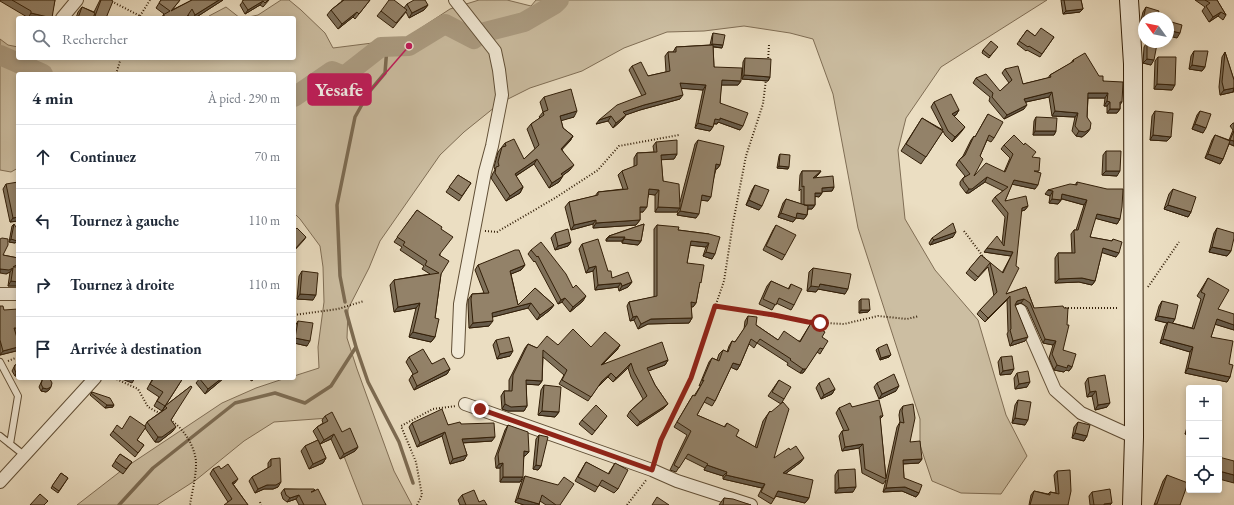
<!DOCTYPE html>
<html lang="fr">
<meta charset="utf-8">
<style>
:root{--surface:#fff;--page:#f6f6f7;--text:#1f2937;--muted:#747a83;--line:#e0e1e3}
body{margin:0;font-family:"EB Garamond",serif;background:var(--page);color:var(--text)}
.controls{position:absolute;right:12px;bottom:12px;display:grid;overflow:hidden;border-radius:4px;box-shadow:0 2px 6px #0003}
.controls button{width:36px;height:36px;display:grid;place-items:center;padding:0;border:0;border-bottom:1px solid var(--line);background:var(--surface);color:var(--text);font:20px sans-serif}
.compass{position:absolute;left:1138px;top:12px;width:36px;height:36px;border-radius:50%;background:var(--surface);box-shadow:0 2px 6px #0003;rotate:303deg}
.stop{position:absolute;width:12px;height:12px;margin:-9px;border:3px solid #8f2418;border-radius:50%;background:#fff}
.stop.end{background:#8f2418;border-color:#fff;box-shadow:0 1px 4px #0008}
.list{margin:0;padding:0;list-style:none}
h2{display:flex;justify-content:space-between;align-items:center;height:52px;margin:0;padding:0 16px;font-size:17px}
h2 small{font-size:13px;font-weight:400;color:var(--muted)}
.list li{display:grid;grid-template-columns:26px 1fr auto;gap:12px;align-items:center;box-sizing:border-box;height:64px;padding:0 16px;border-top:1px solid var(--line)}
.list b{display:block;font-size:15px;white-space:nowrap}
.list em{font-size:13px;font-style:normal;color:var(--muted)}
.icon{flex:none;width:22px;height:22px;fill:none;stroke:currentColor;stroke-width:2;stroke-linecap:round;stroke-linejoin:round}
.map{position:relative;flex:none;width:1234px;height:505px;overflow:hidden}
.search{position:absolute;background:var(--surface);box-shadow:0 2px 6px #0003;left:16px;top:16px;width:280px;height:44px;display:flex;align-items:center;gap:10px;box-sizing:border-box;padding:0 14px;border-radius:4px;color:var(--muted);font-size:15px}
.panel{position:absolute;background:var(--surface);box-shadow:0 2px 6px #0003;left:16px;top:72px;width:280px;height:308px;border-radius:4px}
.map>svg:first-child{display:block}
</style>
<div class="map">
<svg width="1234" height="505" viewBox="0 0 1234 505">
<rect width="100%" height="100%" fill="#ebdec2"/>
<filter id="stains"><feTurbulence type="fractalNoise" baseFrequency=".005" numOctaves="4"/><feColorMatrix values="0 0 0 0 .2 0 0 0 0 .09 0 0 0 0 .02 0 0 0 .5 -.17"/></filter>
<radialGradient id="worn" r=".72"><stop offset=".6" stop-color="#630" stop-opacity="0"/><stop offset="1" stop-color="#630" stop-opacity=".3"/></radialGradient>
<path fill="#ccbea2" stroke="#806e55" d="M 281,0 L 289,0 L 301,10 L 325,33 L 333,48 L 404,39 L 450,9 L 479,0 L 507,0 L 531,6 L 536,0 L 1047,0 L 941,67 L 906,118 L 898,150 L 905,219 L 935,270 L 978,320 L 1006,415 L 1027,456 L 1001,494 L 961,493 L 932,481 L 920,445 L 920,419 L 858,228 L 833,94 L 813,39 L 790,33 L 744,26 L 704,31 L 667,32 L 624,48 L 582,71 L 530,88 L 500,103 L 464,132 L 440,155 L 380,241 L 369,268 L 348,309 L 347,338 L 357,369 L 394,471 L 412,505 L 363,505 L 329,418 L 274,422 L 244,441 L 196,480 L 157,505 L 77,505 L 126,467 L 222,403 L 256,388 L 286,378 L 294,378 L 294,376 L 319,368 L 318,347 L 324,302 L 323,267 L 320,246 L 300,219 L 294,213 L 294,74 L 18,74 L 18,168 L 11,172 L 0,170 L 0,39 L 8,45 L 18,47 L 18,58 L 294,58 L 294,18 L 244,18 L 258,15 Z
M 226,7 L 240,18 L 208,18 L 209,16 Z"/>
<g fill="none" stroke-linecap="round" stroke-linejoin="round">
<path stroke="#7c6b52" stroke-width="3.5" d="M 345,302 L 340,276 L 337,205 L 355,117 L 369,92 L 385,73 L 387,47
M 346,311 L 356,347 L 368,382 L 399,442 L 413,483
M 119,505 L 153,468 L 235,403 L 275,393 L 305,403 L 331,386 L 356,347"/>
<path stroke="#ac9d83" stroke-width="20" d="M 0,55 L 43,74
M 294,97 L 332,71 L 344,76 L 381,47 L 409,46 L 445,24 L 474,39 L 481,33 L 524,22 L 555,4 L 559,0"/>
<defs>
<path id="lane" d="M 0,362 L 18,396 L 10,444
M 0,436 L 24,455"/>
<path id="street" d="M 455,0 L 495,51 L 499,70 L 502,95 L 492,146 L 485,172 L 460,304 L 458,352
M 62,18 L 77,0
M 0,294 L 18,294
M 1020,310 L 1055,390 L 1081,413 L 1134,437
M 465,404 L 652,470 L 677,481 L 751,505
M 0,482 L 95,378"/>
<path id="secondary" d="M 1129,0 L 1133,64 L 1134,437 L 1132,505"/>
</defs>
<use href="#lane" stroke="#614f36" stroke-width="8"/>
<use href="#street" stroke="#614f36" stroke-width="14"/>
<use href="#secondary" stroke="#331f08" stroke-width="20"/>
<path stroke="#331f08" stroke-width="2" stroke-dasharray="1 2" stroke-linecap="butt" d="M 109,0 L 140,16 L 140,18
M 140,16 L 150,0
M 768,61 L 769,45
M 116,74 L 121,58
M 485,231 L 497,232 L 555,198 L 598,170 L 619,146 L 679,135
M 964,231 L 985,259
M 1148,287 L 1179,242
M 715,306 L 808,322 L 844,324 L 878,316 L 907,319 L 919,316
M 1062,308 L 1119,308
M 294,315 L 338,309 L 364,301
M 8,361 L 18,357
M 114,378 L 138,389 L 148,407 L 161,414
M 170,420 C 184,428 196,448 196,464 C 196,477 192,492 190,505
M 655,461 L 661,441 L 691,377 L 724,281 L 733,223 L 746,156 L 763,104 L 766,79
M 260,502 L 261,505
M 417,505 L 422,495 L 416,462 L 401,426 L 433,409 L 456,406
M 627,505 L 647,479"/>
<use href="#lane" stroke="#f2ead7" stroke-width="6"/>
<use href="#street" stroke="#f2ead7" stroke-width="12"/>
<use href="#secondary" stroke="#f2ead7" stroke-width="18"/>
</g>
<path fill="#7e705a" stroke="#331f08" d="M 0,0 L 55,0 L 51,18 L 27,18 L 27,17 L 0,1 Z
M 100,0 L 111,0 L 106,18 L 76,18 L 78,12 L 82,7 L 94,12 Z
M 161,0 L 180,0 L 172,10 L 192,0 L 223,0 L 195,18 L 190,18 L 188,15 L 186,18 L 161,18 L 164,14 L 156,8 Z
M 244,0 L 269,0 L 263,7 L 260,5 L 245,14 L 240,5 Z
M 342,0 L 370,0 L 355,19 L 353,17 L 338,29 L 327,15 L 331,10 L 342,1 Z
M 1061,0 L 1081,0 L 1083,9 L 1080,12 L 1063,14 Z
M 1195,0 L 1217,0 L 1226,15 L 1223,20 L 1218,16 L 1209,22 L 1202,11 L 1205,7 Z
M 407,4 L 428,5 L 424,10 L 409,18 L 406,12 L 393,28 L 377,16 L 381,11 L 404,8 Z
M 1146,7 L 1144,18 L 1144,30 L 1141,29 L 1141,20 L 1143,12 Z
M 1027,30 L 1035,36 L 1054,37 L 1040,57 L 1027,50 L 1026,51 L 1017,44 Z
M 713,33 L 722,48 L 713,47 L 714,67 L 741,81 L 738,85 L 721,85 L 720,103 L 740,130 L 718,122 L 717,124 L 714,124 L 710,131 L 695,128 L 703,90 L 681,88 L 680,99 L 640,110 L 625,115 L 626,115 L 622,120 L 613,128 L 608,121 L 596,124 L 642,96 L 629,70 L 632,66 L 648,76 L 666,72 L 665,56 L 668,52 L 673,52 L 676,47 L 710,45 L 712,36 Z
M 1147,42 L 1151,65 L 1143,63 L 1144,47 Z
M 996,49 L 989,58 L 982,53 L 983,50 Z
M 1194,51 L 1205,67 L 1202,71 L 1189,69 L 1191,56 Z
M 1225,52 L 1234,80 L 1234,92 L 1233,92 L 1220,95 L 1219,87 L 1222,57 Z
M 1158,57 L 1172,90 L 1154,89 L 1155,61 Z
M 745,58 L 770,77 L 768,81 L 742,79 L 743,62 Z
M 1073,60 L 1099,76 L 1122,102 L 1120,105 L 1120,109 L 1117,113 L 1107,113 L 1107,106 L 1104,106 L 1105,98 L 1088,98 L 1087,117 L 1090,129 L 1087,133 L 1082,137 L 1076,136 L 1072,131 L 1075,117 L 1052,116 L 1049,97 L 1026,102 L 1024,109 L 1004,119 L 989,101 L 990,97 L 973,83 L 976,78 L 1000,91 L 1009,83 L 1002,73 L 1005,69 L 1023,84 L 1048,78 L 1050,75 L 1071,63 Z
M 544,97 L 574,117 L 561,120 L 563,128 L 573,136 L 570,141 L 562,149 L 570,170 L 562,176 L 559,182 L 549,188 L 534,164 L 516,176 L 523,187 L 520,193 L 506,201 L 491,178 L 493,173 L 495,170 L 494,167 L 498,152 L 505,143 L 524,159 L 535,149 L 527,129 L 531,124 L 540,118 L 539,117 L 543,112 L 540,102 Z
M 934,102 L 959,110 L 956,115 L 954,116 L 962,131 L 952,142 L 945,135 L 943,131 L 921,164 L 901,151 L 922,118 L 943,130 L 931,107 Z
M 1155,111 L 1171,137 L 1167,141 L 1150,140 L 1152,116 Z
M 1200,111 L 1203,133 L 1192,129 L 1197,115 Z
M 988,114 L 994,138 L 991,142 L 987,140 L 980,156 L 974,176 L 1004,172 L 1010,158 L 1001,149 L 1004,145 L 1032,158 L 1038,172 L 1035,189 L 1012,184 L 1005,201 L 1028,206 L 1025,210 L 1021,211 L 1006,294 L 1026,287 L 1034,308 L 1063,350 L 1072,367 L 1069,371 L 1066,370 L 1064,372 L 1054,370 L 1049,358 L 1053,345 L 1043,343 L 1027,307 L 1021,303 L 1016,305 L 1015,305 L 1025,341 L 1010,346 L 1007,334 L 1008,332 L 1007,300 L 985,322 L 977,314 L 980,310 L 994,296 L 988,267 L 975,281 L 966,273 L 981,255 L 1002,273 L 1011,256 L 984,252 L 1002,243 L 1005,217 L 992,201 L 995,197 L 1003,191 L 985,182 L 969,193 L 966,193 L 960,185 L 960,182 L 963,178 L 965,176 L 956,165 L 959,160 L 963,156 L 971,140 L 974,136 L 975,137 Z
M 1036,117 L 1056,131 L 1054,135 L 1033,135 L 1034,121 Z
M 1233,123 L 1234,123 L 1234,146 L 1229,144 L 1223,159 L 1220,164 L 1205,158 L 1212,140 L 1215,135 L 1229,140 L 1233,130 L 1230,126 Z
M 698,140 L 720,165 L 717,169 L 716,169 L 708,201 L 701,200 L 696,218 L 677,215 L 678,212 L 655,212 L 655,195 L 649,194 L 643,212 L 640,212 L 640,220 L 636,225 L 593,228 L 593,224 L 571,230 L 565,207 L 569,202 L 595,196 L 598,192 L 623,189 L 618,175 L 622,171 L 634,167 L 634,158 L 637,153 L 654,152 L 653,146 L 656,142 L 677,154 L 674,159 L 661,159 L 663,181 L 680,202 L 695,144 Z
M 1106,151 L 1117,176 L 1102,175 L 1103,155 Z
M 780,154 L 788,169 L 777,168 L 779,156 Z
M 802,171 L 821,171 L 818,175 L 815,178 L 834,187 L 832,191 L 822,191 L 822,193 L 819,197 L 815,196 L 815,205 L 812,209 L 808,209 L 807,215 L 804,219 L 796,218 L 793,222 L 778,217 L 783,203 L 786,199 L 801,204 L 801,189 L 799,191 L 800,175 Z
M 458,175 L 471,183 L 459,201 L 446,192 Z
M 1077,182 L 1120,219 L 1117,224 L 1095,218 L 1090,237 L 1112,241 L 1113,239 L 1116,257 L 1102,252 L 1095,281 L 1092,285 L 1079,282 L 1055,283 L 1055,258 L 1058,253 L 1072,253 L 1071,234 L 1074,230 L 1076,230 L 1084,205 L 1062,199 L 1058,204 L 1049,203 L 1050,196 L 1045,194 L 1075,185 Z
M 6,184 L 18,221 L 10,222 L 3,189 Z
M 755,185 L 759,210 L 746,205 L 752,190 Z
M 1173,189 L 1191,212 L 1188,217 L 1164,209 L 1169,194 Z
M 417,210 L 441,229 L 440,255 L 441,274 L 435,318 L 435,337 L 431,342 L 409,337 L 416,308 L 394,312 L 390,285 L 394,280 L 430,274 L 422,269 L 424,266 L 400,250 L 402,247 L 394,242 Z
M 14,224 L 15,243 L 9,242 L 12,226 Z
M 644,224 L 641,241 L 638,245 L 622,243 L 622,241 L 606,241 L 606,239 L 609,236 Z
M 657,225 L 678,230 L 709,234 L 712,259 L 703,256 L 706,247 L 690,245 L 687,263 L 699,286 L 696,303 L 693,307 L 691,306 L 692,318 L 689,323 L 648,324 L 638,329 L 634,320 L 630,321 L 627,306 L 629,302 L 654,297 L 654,229 Z
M 776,225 L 785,255 L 782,260 L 763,250 L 773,230 Z
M 1217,228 L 1231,251 L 1227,256 L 1209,252 L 1214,233 Z
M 555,233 L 571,242 L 568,246 L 555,250 L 551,238 Z
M 953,237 L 930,245 L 929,243 L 932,238 Z
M 582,244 L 608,271 L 612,278 L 632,282 L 628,287 L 619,291 L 618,287 L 595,290 L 593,271 L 586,273 L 579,249 Z
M 531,250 L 573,288 L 583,301 L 570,312 L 562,302 L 558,304 L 535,261 L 534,262 L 528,254 Z
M 3,255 L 18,258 L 18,284 L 16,286 L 8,286 L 10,272 L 6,274 Z
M 478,265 L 525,265 L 521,270 L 511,274 L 518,305 L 535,288 L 554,305 L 550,310 L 537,320 L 528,308 L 492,317 L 489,326 L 469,328 L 468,304 L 468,300 L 472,294 L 484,293 L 475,270 Z
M 813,268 L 845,294 L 818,289 L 816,292 L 807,291 L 809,272 Z
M 302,271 L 313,300 L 297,299 L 299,276 Z
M 1208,278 L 1218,309 L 1234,330 L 1215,324 L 1211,337 L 1229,364 L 1230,377 L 1227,382 L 1185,373 L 1190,352 L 1160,343 L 1165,326 L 1167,323 L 1155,320 L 1159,306 L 1162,301 L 1172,323 L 1192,328 L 1201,299 L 1197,296 Z
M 771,281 L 788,289 L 791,284 L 794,305 L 791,310 L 776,303 L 772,310 L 759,304 L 767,286 Z
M 861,299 L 868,312 L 859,313 L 859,301 Z
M 0,306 L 4,310 L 16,333 L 16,351 L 0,355 Z
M 748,316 L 756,325 L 778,340 L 800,341 L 811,323 L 822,337 L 823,349 L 820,354 L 817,352 L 803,373 L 800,373 L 787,365 L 788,363 L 757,343 L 754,348 L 749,344 L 740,365 L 737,370 L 731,367 L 715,401 L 712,406 L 704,402 L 697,415 L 724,427 L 727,423 L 736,436 L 755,447 L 763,421 L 770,411 L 774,458 L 801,462 L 785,474 L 809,498 L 805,503 L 776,496 L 771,504 L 758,496 L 762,488 L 723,479 L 723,476 L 704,470 L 705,468 L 685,458 L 676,472 L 670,470 L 687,435 L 674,427 L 690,400 L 693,395 L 694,396 L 701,385 L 699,386 L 709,362 L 712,358 L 717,360 L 719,354 L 723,350 L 727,352 L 729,346 L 732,341 L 735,342 L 744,329 L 745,321 Z
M 298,321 L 307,346 L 294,343 L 294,332 L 295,326 Z
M 496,340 L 510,356 L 497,359 L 493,345 Z
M 528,344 L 537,348 L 558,345 L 591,347 L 620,345 L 617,350 L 603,364 L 668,360 L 665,365 L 648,371 L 655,385 L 668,404 L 664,408 L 637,426 L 627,416 L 630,411 L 643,399 L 631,377 L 628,368 L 613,382 L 608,377 L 599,385 L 588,401 L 559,384 L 564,375 L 543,357 L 542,381 L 539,385 L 526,384 L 527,406 L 524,411 L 508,411 L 502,409 L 501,396 L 504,391 L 509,391 L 509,380 L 525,348 Z
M 878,348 L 889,357 L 880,360 L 876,350 Z
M 409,357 L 450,369 L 447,374 L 414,390 L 409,380 L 412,375 L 413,374 L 406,362 Z
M 1001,357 L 1011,374 L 1000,375 L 998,362 Z
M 15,365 L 18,376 L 15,376 L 12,371 Z
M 1017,373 L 1027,387 L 1015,389 L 1014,378 Z
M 43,378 L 48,378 L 49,390 L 46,392 L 41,391 L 39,387 Z
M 153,378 L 183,378 L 162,411 L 154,406 L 159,397 L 147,389 Z
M 200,378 L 224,378 L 205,394 L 196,383 Z
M 247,378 L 254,378 L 252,381 Z
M 1088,378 L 1107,407 L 1095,410 L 1092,396 L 1087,397 L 1085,383 Z
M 779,380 L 784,399 L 781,404 L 768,396 Z
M 819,383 L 835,389 L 832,394 L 821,399 L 816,388 Z
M 877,383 L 896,391 L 879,399 L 874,387 Z
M 544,385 L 559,412 L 555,417 L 538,415 L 541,390 Z
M 191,386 L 171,420 L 173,431 L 159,442 L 155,442 L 145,428 L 137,440 L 144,445 L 135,457 L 110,435 L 113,431 L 122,429 L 145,426 L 147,422 L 162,411 L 165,406 Z
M 92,392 L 113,407 L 105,408 L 90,395 Z
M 1018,400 L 1025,425 L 1012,423 L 1015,405 Z
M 903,406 L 910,442 L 922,459 L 919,463 L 903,464 L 904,478 L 919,493 L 916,497 L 902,491 L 883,492 L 886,480 L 883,484 L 862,473 L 859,448 L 842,451 L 839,436 L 842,431 L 844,431 L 836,413 L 839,408 L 852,407 L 883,416 L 880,419 L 886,478 L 897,427 L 900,422 L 900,423 L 899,415 L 900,410 Z
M 325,416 L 358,447 L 355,451 L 340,459 L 331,439 L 320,444 L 318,440 L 326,458 L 323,463 L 309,469 L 301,451 L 305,446 L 318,440 L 313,431 L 317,427 L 323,423 L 322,420 Z
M 607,416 L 592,435 L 579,424 L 582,420 Z
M 1189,420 L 1189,435 L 1185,434 Z
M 1078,422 L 1087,436 L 1084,441 L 1072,438 L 1074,427 Z
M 412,423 L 448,425 L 461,424 L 492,441 L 463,443 L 467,455 L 464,460 L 450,464 L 442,436 L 417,447 L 409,427 Z
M 508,425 L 529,452 L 525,456 L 524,456 L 520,482 L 500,482 L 500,468 L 496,468 L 495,458 L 505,430 Z
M 539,435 L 541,466 L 538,470 L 533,469 L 536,439 Z
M 120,454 L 132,462 L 123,474 L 112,466 Z
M 271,459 L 278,487 L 273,489 L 264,489 L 255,493 L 249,481 L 252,477 L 268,468 L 268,463 Z
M 586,462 L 608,474 L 615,463 L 618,489 L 614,493 L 599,485 L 595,492 L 575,481 L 583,467 Z
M 213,469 L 221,469 L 235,483 L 233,484 L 248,505 L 228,502 L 210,474 Z
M 838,470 L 853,492 L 835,493 L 835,475 Z
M 1057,471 L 1068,505 L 1029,505 L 1031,495 L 1034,491 L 1048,494 L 1050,492 L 1056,493 L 1054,475 Z
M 61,473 L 68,478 L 58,493 L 51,488 Z
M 1167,475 L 1180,505 L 1154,505 L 1163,481 Z
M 525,476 L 560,505 L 546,505 L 540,501 L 539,505 L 524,505 L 515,502 L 522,480 Z
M 284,489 L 315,490 L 326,505 L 299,505 L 296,499 L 287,502 L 283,499 L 281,493 Z
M 1092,492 L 1110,505 L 1090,505 L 1089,496 Z
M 462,495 L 479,502 L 487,505 L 460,505 L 458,500 Z
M 724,498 L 751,505 L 719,505 Z"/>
<path fill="#675b4a" stroke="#331f08" d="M 219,0 L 223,0 L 195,18 L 193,18 L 195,15 Z
M 263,1 L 260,5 L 245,14 L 248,10 Z
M 428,5 L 424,10 L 409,18 L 412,13 Z
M 1083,9 L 1080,12 L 1063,14 L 1066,11 Z
M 357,12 L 353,17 L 338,29 L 342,24 Z
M 1221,12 L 1218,16 L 1209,22 L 1213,17 Z
M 31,13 L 52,18 L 28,18 Z
M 95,16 L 101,18 L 93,18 Z
M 1144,26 L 1144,30 L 1141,29 Z
M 1168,30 L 1180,33 L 1177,38 L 1168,36 Z
M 712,44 L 723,45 L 722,48 L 710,46 Z
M 1147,59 L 1154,60 L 1151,65 L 1143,63 Z
M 1192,65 L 1205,67 L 1202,71 L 1189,69 Z
M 744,75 L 770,77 L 768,81 L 742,79 Z
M 722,80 L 741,81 L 738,85 L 719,85 Z
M 680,83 L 706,85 L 703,90 L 677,88 Z
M 1157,84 L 1175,85 L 1172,90 L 1154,89 Z
M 1234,88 L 1233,92 L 1220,95 L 1224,90 Z
M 1052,92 L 1049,97 L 1021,103 L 1024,99 Z
M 1088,93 L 1108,93 L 1105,98 L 1085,98 Z
M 683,95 L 680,99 L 640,110 L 620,117 L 623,112 L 644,105 Z
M 1107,101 L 1110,102 L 1107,106 L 1104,106 Z
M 1027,105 L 1024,109 L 1004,119 L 1007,115 Z
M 1110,109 L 1120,109 L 1117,113 L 1107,113 Z
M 959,110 L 956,115 L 949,118 L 952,114 Z
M 577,111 L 574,117 L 557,122 L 560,116 Z
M 1055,111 L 1078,113 L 1075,117 L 1052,116 Z
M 626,115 L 622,120 L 613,128 L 616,123 Z
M 611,116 L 608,121 L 596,124 L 599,120 Z
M 720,118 L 743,126 L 740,130 L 718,122 L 717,124 L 712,123 L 715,119 Z
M 698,123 L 713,127 L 710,131 L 695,128 Z
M 1195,124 L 1206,128 L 1203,133 L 1192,129 Z
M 965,127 L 962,131 L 952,142 L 955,137 Z
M 1090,129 L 1087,133 L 1082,137 L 1076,136 L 1079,131 Z
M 1035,131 L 1056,131 L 1054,135 L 1033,135 Z
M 1153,135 L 1171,137 L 1167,141 L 1150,140 Z
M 573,136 L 570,141 L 558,154 L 561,149 Z
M 1230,140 L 1234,141 L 1234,146 L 1228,143 Z
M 677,154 L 674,159 L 658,160 L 661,155 Z
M 1208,154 L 1223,159 L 1220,164 L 1205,158 Z
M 537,159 L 534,164 L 511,179 L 515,174 Z
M 716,164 L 720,165 L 717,169 L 713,168 Z
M 574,165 L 570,170 L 558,179 L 561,174 Z
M 779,166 L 789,167 L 788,169 L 777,168 Z
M 821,171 L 818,175 L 810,182 L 813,178 Z
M 1106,171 L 1120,171 L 1117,176 L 1102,175 Z
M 563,176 L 559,182 L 549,188 L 552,183 Z
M 987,177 L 985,182 L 969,193 L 966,193 L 969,189 Z
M 1014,180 L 1038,185 L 1035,189 L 1011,184 Z
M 523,187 L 520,193 L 506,201 L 510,196 Z
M 834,187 L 832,191 L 819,192 L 822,188 Z
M 649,189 L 659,190 L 655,195 L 646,194 Z
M 1048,190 L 1053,191 L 1050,196 L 1045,194 Z
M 815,193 L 822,193 L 819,197 L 813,196 Z
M 1062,194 L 1087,200 L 1084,205 L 1059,198 Z
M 702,195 L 711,197 L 708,201 L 699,200 Z
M 1052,199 L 1061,200 L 1058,204 L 1049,203 Z
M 749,200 L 762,206 L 759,210 L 746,205 Z
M 804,205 L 815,205 L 812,209 L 801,209 Z
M 1168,205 L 1191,212 L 1188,217 L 1164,209 Z
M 1028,206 L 1025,210 L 1019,212 L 1022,208 Z
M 640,207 L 647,207 L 643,212 L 637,212 Z
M 658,207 L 680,208 L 677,212 L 655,212 Z
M 680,211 L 699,214 L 696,218 L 677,215 Z
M 781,213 L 797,213 L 807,215 L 804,219 L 796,218 L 793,222 L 778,217 Z
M 1097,214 L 1120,219 L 1117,224 L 1094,218 Z
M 18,217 L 18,221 L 10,222 L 13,218 Z
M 596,220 L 593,224 L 571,230 L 574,225 Z
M 640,220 L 636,225 L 593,228 L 596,223 Z
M 956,232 L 953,237 L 930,245 L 934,240 Z
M 306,237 L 304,240 L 294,251 L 294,250 Z
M 609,237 L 625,237 L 622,241 L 606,241 Z
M 11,239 L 18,240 L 18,241 L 15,243 L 9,242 Z
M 624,239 L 641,241 L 638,245 L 622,243 Z
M 691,241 L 709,243 L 706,247 L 688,245 Z
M 571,242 L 568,246 L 555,250 L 558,246 Z
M 1212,247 L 1231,251 L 1227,256 L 1209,252 Z
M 987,248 L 1013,252 L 1011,256 L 984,252 Z
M 1103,248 L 1119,253 L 1116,257 L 1100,252 Z
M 706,252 L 715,254 L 712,259 L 703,256 Z
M 525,265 L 521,270 L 506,276 L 510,271 Z
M 596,266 L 593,271 L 586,273 L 589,268 Z
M 13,268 L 10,272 L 6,274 L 0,273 L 0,269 Z
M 1082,278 L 1095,281 L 1092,285 L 1079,282 L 1055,283 L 1059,279 Z
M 11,281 L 18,282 L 18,284 L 16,286 L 8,286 Z
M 632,282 L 628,287 L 619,291 L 622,286 Z
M 621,283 L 618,287 L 595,290 L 598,285 Z
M 820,284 L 848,289 L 845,294 L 818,289 L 816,292 L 807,291 L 811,286 Z
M 300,294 L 316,295 L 313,300 L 297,299 Z
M 586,296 L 583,301 L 570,312 L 573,307 Z
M 1010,296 L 1007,300 L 985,322 L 988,318 Z
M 565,298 L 562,302 L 558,304 L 561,300 Z
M 1024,299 L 1021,303 L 1014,305 L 1017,301 Z
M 691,302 L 696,303 L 693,307 L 688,306 Z
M 420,303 L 416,308 L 394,312 L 398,307 Z
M 531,303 L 528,308 L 489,318 L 492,313 Z
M 554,305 L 550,310 L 537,320 L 540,315 Z
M 861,310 L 870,310 L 868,312 L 859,313 Z
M 637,316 L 634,320 L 630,321 L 633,317 Z
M 1158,316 L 1175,319 L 1172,324 L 1168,322 L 1167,323 L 1155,320 Z
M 692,318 L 689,323 L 648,324 L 638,329 L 641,324 L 651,319 Z
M 1217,319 L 1234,325 L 1234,330 L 1214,324 Z
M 493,321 L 489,326 L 469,328 L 473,323 Z
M 14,328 L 18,328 L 18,333 L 11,333 Z
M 413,332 L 435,337 L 431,342 L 409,337 Z
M 1028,337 L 1025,341 L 1010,346 L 1013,341 Z
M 295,338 L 310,341 L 307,346 L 294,343 L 294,341 Z
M 1045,339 L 1056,341 L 1053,345 L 1043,343 Z
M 1163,339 L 1193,347 L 1190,352 L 1160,343 Z
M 620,345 L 617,350 L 598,369 L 601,365 Z
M 18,347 L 18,348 L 16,351 L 0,355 L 3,351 Z
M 513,351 L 510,356 L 497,359 L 500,354 Z
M 891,355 L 889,357 L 880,360 L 881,358 Z
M 668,360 L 665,365 L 643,373 L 647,368 Z
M 631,363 L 628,368 L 613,382 L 616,378 Z
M 733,363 L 740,365 L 737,370 L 730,367 Z
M 1057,365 L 1068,365 L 1072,367 L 1069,371 L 1066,370 L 1064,372 L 1054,370 Z
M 1188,368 L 1230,377 L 1227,382 L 1185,373 Z
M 450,369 L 447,374 L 414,390 L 417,386 Z
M 803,369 L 806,369 L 803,373 L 800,373 Z
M 1014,369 L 1011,374 L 1000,375 L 1003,371 Z
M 16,373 L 18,374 L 18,376 L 15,376 Z
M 611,373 L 608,377 L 599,386 L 602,381 Z
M 119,378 L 135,378 L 132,383 Z
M 222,378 L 224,378 L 205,394 L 208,389 Z
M 526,380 L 542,381 L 539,385 L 523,384 Z
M 1030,382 L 1027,387 L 1015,389 L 1019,384 Z
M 899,386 L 896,391 L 879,399 L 882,394 Z
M 51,387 L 49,390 L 46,392 L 41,391 L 43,388 Z
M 835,389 L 832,394 L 821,399 L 824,395 Z
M 1096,391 L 1092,396 L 1087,397 L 1090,392 Z
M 1110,403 L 1107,407 L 1095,410 L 1098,405 Z
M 505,404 L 527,406 L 524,411 L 508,411 L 502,409 Z
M 668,404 L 664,408 L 637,426 L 640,422 Z
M 107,405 L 114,405 L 113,407 L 105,408 Z
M 542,411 L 559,412 L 555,417 L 538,415 Z
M 1015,418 L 1028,420 L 1025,425 L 1012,423 Z
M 176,427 L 173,431 L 159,442 L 155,442 L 158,437 Z
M 1189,428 L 1189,435 L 1185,434 Z
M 445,432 L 442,436 L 417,447 L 420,443 Z
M 1075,433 L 1087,436 L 1084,441 L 1072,438 Z
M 334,434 L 331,439 L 320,444 L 324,440 Z
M 495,437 L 492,441 L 459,443 L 462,439 Z
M 863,444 L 859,448 L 842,451 L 845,447 Z
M 358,447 L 355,451 L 340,459 L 344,454 Z
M 524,451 L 529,452 L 525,456 L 520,455 Z
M 467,455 L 464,460 L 450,464 L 453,459 Z
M 326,458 L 323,463 L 309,469 L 313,464 Z
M 804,458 L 801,462 L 780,478 L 783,473 Z
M 922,459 L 919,463 L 900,464 L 903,460 Z
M 503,463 L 500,468 L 496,468 L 499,464 Z
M 536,465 L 541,466 L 538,470 L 533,469 Z
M 707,465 L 727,472 L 723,476 L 704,470 Z
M 1219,471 L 1234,475 L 1234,483 L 1219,479 Z
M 726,475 L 765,484 L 762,488 L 723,479 Z
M 503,477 L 523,477 L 520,482 L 500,482 Z
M 238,479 L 235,483 L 228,487 L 232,483 Z
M 281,482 L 278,487 L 273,489 L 264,489 L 255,493 L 258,489 L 267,485 Z
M 856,487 L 853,492 L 835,493 L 839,488 Z
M 905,487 L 919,493 L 916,497 L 902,491 L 883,492 L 886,488 Z
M 778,491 L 809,498 L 805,503 L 775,496 Z
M 299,495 L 296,499 L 287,502 L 290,498 Z
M 518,498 L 539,504 L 539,505 L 524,505 L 515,502 Z
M 1112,503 L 1110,505 L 1103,505 L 1104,504 Z"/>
<path fill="#938269" stroke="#331f08" d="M 12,0 L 55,0 L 52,18 L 31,13 L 31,11 Z
M 101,0 L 111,0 L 113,1 L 106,18 L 101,18 L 95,16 Z
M 161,0 L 180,0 L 171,11 L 192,0 L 219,0 L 195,15 L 192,9 L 186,18 L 168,18 L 163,15 L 170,11 L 159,3 Z
M 244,0 L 268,0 L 265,3 L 263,1 L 248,10 L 242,1 Z
M 344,0 L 370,0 L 359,14 L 357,12 L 342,24 L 331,10 Z
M 389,0 L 394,0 L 407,10 L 396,23 L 381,11 Z
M 414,0 L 425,0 L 428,5 L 412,13 L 407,4 Z
M 1064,0 L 1081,0 L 1083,9 L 1066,11 Z
M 1205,0 L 1217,0 L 1226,15 L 1221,12 L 1213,17 L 1206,6 L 1210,3 Z
M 82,7 L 95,13 L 93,18 L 78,18 Z
M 1146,7 L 1159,11 L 1157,18 L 1144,18 L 1144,15 Z
M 1168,21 L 1182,25 L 1180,33 L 1168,30 Z
M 1041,28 L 1054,37 L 1042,54 L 1029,46 L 1028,47 L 1019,41 L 1027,30 L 1035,36 Z
M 713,33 L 725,35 L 723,45 L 712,44 Z
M 991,41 L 998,47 L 990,56 L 983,50 Z
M 1147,42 L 1157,44 L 1154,60 L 1147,59 Z
M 713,45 L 714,67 L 742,68 L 741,81 L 722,80 L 720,103 L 748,113 L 743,126 L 720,118 L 720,120 L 715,119 L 713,127 L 698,123 L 706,85 L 680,83 L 683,95 L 644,105 L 623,112 L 626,115 L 616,123 L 611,116 L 599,120 L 617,105 L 646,94 L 632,66 L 641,62 L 648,76 L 670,71 L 668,52 L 676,52 L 676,47 Z
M 1194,51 L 1208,51 L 1205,67 L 1192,65 Z
M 1225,52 L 1234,80 L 1234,88 L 1224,90 L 1222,82 Z
M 1085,53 L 1099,76 L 1103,76 L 1103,81 L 1123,82 L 1122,102 L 1120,102 L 1120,109 L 1110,109 L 1110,102 L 1107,101 L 1108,93 L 1088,93 L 1087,117 L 1091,123 L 1090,129 L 1085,132 L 1079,131 L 1075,126 L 1078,113 L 1055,111 L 1052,92 L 1024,99 L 1027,105 L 1007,115 L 992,97 L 993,93 L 976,78 L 986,74 L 1000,91 L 1012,80 L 1005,69 L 1018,66 L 1023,84 L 1051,77 L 1050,75 L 1074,61 L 1073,60 Z
M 1158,57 L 1176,57 L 1175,85 L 1157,84 Z
M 745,58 L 771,59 L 770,77 L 744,75 Z
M 571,89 L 577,111 L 560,116 L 563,128 L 573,136 L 561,149 L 574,165 L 561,174 L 563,176 L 552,183 L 537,159 L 515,174 L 523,187 L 510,196 L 495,173 L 496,167 L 499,166 L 498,162 L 502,147 L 506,146 L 505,143 L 514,139 L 524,159 L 539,145 L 531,124 L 544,115 L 543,112 L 548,110 L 544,97 Z
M 951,94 L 959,110 L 952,114 L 965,127 L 955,137 L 948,131 L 934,102 Z
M 1155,111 L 1173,113 L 1171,137 L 1153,135 Z
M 1200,111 L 1211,114 L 1206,128 L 1195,124 Z
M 988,114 L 1003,122 L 1002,124 L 994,138 L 989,135 L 980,156 L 983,159 L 974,176 L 986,163 L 1005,172 L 1013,154 L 1004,145 L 1014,135 L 1024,145 L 1025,143 L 1036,152 L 1032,157 L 1040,158 L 1039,171 L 1034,171 L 1041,173 L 1038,185 L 1014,180 L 1005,201 L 1026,196 L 1028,206 L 1022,208 L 1016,266 L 1019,268 L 1006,294 L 1026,287 L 1034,308 L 1063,306 L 1064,308 L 1068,308 L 1067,325 L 1069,325 L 1063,350 L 1076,354 L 1072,367 L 1068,365 L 1067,368 L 1057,365 L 1052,354 L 1056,341 L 1045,339 L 1030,303 L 1024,299 L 1017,301 L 1015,305 L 1028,337 L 1013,341 L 1010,330 L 1011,329 L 1010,296 L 988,318 L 980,310 L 997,292 L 990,263 L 978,277 L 969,269 L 981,255 L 1003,273 L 1013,252 L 987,248 L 997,236 L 1004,246 L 1008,213 L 995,197 L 1008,187 L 987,177 L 972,189 L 969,189 L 963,181 L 963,178 L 970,174 L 959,160 L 965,155 L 974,136 L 975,137 Z
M 1036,117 L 1057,118 L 1056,131 L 1035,131 Z
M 922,118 L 943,131 L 926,157 L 906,144 Z
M 1234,131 L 1234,141 L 1230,140 Z
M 1215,135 L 1230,141 L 1223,159 L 1208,154 Z
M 677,140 L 677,154 L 661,155 L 663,181 L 679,184 L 680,208 L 658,207 L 659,190 L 649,189 L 647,207 L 640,207 L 640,220 L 596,223 L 596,220 L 574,225 L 569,202 L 598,195 L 598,192 L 628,189 L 622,171 L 637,165 L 637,153 L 657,152 L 656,142 Z
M 698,140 L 724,146 L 720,165 L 716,164 L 711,197 L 702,195 L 699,214 L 680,211 Z
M 1106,151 L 1121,151 L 1120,171 L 1106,171 Z
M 780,154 L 790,155 L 789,167 L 779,166 Z
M 802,171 L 821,171 L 813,178 L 833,176 L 834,187 L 822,188 L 822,193 L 815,193 L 815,205 L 804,205 L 804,186 L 802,187 Z
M 458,175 L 471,183 L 462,196 L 449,187 Z
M 18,182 L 18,217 L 13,218 L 6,184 Z
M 1077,182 L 1107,189 L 1123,189 L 1122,207 L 1120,219 L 1097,214 L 1090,237 L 1112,241 L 1113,239 L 1122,242 L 1119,253 L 1103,248 L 1095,281 L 1082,278 L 1059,279 L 1058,253 L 1075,253 L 1074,230 L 1078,230 L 1087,200 L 1062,194 L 1061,200 L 1052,199 L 1053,191 L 1048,190 L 1070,184 L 1077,185 Z
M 755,185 L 769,190 L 762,206 L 749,200 Z
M 1173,189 L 1196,197 L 1191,212 L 1168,205 Z
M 786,199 L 808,206 L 807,215 L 797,213 L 796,218 L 781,213 Z
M 417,210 L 442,227 L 441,229 L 453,237 L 439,255 L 449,261 L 441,274 L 435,318 L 439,319 L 435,337 L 413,332 L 420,303 L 398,307 L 394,280 L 439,273 L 425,265 L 427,261 L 403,245 L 405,242 L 397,237 Z
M 953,223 L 956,232 L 934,240 L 932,238 Z
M 14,224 L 18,230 L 18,240 L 17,241 L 11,239 Z
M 644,224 L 641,241 L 624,239 L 625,237 L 609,237 L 609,236 Z
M 657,225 L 679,227 L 678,230 L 709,234 L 720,237 L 715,254 L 706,252 L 709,243 L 691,241 L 687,263 L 704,265 L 701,283 L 700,282 L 696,303 L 691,302 L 692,318 L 651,319 L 641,324 L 637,316 L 633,317 L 629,302 L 657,296 Z
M 776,225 L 796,235 L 785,255 L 766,246 Z
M 297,228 L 306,237 L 294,250 L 294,231 Z
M 1217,228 L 1234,233 L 1234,238 L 1231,251 L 1212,247 Z
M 568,229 L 571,242 L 558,246 L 555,233 Z
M 2,238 L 8,239 L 8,245 L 3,255 L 18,258 L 18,264 L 13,267 L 18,267 L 18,282 L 11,281 L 13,268 L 9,270 L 0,269 L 0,239 Z
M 598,239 L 608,271 L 611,271 L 612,278 L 628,272 L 632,282 L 622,286 L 621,283 L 598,285 L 596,266 L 589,268 L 582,244 Z
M 541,242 L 566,274 L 573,288 L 576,285 L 586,296 L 573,307 L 565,298 L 561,300 L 538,256 L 537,257 L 531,250 Z
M 515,250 L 519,250 L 525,265 L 510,271 L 518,305 L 535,288 L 554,305 L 540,315 L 531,303 L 492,313 L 493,321 L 473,323 L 471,299 L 472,294 L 489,293 L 478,265 Z
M 813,268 L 851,274 L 848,289 L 820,284 L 819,287 L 811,286 Z
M 302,271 L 318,273 L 316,295 L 300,294 Z
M 1208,278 L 1229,290 L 1218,309 L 1234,314 L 1234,325 L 1217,319 L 1211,337 L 1233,341 L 1229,364 L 1233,365 L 1230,377 L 1188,368 L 1193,347 L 1163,339 L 1168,322 L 1194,329 L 1205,294 L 1201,292 Z
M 771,281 L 789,289 L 791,284 L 802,289 L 794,305 L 779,298 L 776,305 L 763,299 Z
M 861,299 L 869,299 L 870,310 L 861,310 Z
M 1162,301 L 1178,305 L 1175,319 L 1158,316 Z
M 0,306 L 3,306 L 4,310 L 18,309 L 18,328 L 14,328 L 18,341 L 18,347 L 3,351 L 0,340 Z
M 748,316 L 757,317 L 756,325 L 778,340 L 784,331 L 800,342 L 811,323 L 825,332 L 822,337 L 828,341 L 823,349 L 820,348 L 806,369 L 803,369 L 790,360 L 791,359 L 760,339 L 757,343 L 751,339 L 740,365 L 733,363 L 715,401 L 707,397 L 697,415 L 725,427 L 727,423 L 739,430 L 736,436 L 757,448 L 767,416 L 770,411 L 771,412 L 783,402 L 789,409 L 774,458 L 789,448 L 790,450 L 796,446 L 804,458 L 783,473 L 813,480 L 809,498 L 778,491 L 774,499 L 761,492 L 765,484 L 726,475 L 727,472 L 707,465 L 708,464 L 688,454 L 679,468 L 674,465 L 691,431 L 677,422 L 693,395 L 695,396 L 704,380 L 702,381 L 712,358 L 719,361 L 723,350 L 728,352 L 732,341 L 735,342 L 747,324 Z
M 298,321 L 313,323 L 310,341 L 295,338 Z
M 573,329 L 591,347 L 605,332 L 620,345 L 601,365 L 662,342 L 668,360 L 647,368 L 655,385 L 668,404 L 640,422 L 630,411 L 647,396 L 634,372 L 631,363 L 616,378 L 611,373 L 602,381 L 591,397 L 562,380 L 567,370 L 543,350 L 542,381 L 526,380 L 527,406 L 511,407 L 505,404 L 504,391 L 512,391 L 513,375 L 528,344 L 537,348 L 547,336 L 558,345 Z
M 509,337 L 513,351 L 500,354 L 496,340 Z
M 887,344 L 891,355 L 881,358 L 878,348 Z
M 423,349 L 432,364 L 444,358 L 450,369 L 417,386 L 412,375 L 418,372 L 409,357 Z
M 1012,356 L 1014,369 L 1003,371 L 1001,357 Z
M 18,363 L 18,374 L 16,373 L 14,368 L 15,365 Z
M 1028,371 L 1030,382 L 1019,384 L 1017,373 Z
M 894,374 L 899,386 L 882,394 L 877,383 Z
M 1105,375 L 1110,403 L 1098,405 L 1096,391 L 1090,392 L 1088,378 Z
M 43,378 L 48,378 L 50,379 L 52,383 L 51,387 L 47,389 L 43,388 L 41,384 Z
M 154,378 L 183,378 L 165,406 L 157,401 L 163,392 L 150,384 Z
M 199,378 L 222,378 L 208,389 Z
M 829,378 L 835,389 L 824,395 L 819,383 Z
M 779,380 L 791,387 L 784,399 L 772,392 Z
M 544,385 L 561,387 L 559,412 L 542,411 Z
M 191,386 L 192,387 L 171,420 L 176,427 L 162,437 L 158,437 L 147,422 L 167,408 L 165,406 Z
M 92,392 L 110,398 L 114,405 L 107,405 L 91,393 Z
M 879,400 L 883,416 L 880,416 L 886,479 L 865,469 L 863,444 L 845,447 L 842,431 L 849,430 L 839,408 L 850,403 L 852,407 Z
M 1018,400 L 1031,402 L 1028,420 L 1015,418 Z
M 913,404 L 915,418 L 910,442 L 920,441 L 922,459 L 903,460 L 904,478 L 922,485 L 919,493 L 905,487 L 886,488 L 900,422 L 904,423 L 902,411 L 903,406 Z
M 596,405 L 607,416 L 595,431 L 582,420 Z
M 442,409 L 448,425 L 460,422 L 461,424 L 494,423 L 495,437 L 462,439 L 467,455 L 453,459 L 445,432 L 420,443 L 412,423 Z
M 1219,410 L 1221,411 L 1219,419 Z
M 332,412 L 342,432 L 350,428 L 358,447 L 344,454 L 334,434 L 324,440 L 317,427 L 328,421 L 325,416 Z
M 130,416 L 146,427 L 137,440 L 144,445 L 138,453 L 113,431 L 117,425 L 122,429 Z
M 1078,422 L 1090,425 L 1087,436 L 1075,433 Z
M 508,425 L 528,432 L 529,452 L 524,451 L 523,477 L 503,477 L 503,463 L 499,464 L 498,454 Z
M 539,435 L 548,437 L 541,466 L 536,465 Z
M 318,440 L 326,458 L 313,464 L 305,446 Z
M 120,454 L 132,462 L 126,469 L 115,461 Z
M 1219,457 L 1234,461 L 1234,475 L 1219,471 Z
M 280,458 L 281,482 L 276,485 L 267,485 L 258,489 L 252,477 L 271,466 L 271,459 Z
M 586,462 L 609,474 L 615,463 L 628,470 L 618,489 L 602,480 L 598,487 L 578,477 Z
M 228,464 L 238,479 L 232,483 L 248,505 L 224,505 L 232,499 L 213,469 L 219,466 L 221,469 Z
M 855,469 L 856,487 L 839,488 L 838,470 Z
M 1070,470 L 1071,491 L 1068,505 L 1030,505 L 1034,491 L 1050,495 L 1050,492 L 1059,494 L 1057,471 Z
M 61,473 L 68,478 L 59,491 L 52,486 Z
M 1167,475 L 1188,483 L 1180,505 L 1155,505 L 1155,504 L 1157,504 Z
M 525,476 L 558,485 L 564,477 L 574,484 L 560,505 L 556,505 L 542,495 L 539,504 L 518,498 Z
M 284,489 L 314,489 L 315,490 L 311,492 L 312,492 L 318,489 L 326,505 L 304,505 L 299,495 L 290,498 L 286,495 Z
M 1110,489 L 1112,503 L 1104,504 L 1104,505 L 1094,505 L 1092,492 Z
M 474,490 L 479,502 L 484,500 L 487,505 L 466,505 L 462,495 Z
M 40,494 L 48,501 L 44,505 L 30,505 Z
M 657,497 L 669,505 L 652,505 Z
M 724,498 L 733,499 L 751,505 L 723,505 Z"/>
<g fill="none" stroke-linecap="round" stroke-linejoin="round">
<path stroke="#8f2418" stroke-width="5" d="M 480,409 L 652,470 L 661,440 L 691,378 L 715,306 L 774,315 L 808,322 L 820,323"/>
</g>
<path fill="none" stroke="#c2185b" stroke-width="1.5" d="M409 46L371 90"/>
<circle fill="#c2185b" stroke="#f2ead7" stroke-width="1.5" cx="409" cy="46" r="4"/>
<rect fill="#c2185b" stroke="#c2185b" stroke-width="1.5" x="308" y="74" width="63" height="31" rx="4"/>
<g font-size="19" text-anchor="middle" font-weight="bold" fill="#fff">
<text x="339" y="96">Yesafe</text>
</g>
<rect width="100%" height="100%" filter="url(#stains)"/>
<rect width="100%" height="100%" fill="url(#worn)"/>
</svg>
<div class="controls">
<button>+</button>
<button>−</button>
<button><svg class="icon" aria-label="locate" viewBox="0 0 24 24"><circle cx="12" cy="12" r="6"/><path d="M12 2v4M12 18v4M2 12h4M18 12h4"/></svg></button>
</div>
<svg class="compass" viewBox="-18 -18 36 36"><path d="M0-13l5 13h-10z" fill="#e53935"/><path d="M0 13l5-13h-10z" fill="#747a83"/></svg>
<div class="stop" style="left:820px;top:323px"></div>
<div class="stop end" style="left:480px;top:409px"></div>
<div class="search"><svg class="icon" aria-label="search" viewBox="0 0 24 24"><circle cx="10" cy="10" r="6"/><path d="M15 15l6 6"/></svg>Rechercher</div>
<section class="panel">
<h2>4 min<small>À pied · 290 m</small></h2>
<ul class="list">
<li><svg class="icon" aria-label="ahead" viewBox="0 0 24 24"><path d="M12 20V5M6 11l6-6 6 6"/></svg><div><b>Continuez</b></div><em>70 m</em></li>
<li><svg class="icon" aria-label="left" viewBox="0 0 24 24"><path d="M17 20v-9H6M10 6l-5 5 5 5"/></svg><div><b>Tournez à gauche</b></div><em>110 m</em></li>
<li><svg class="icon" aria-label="right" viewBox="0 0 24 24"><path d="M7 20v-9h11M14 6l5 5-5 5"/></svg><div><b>Tournez à droite</b></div><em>110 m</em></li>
<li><svg class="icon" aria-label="arrive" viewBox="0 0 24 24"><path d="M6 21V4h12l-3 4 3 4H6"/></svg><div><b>Arrivée à destination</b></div></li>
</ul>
</section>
</div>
